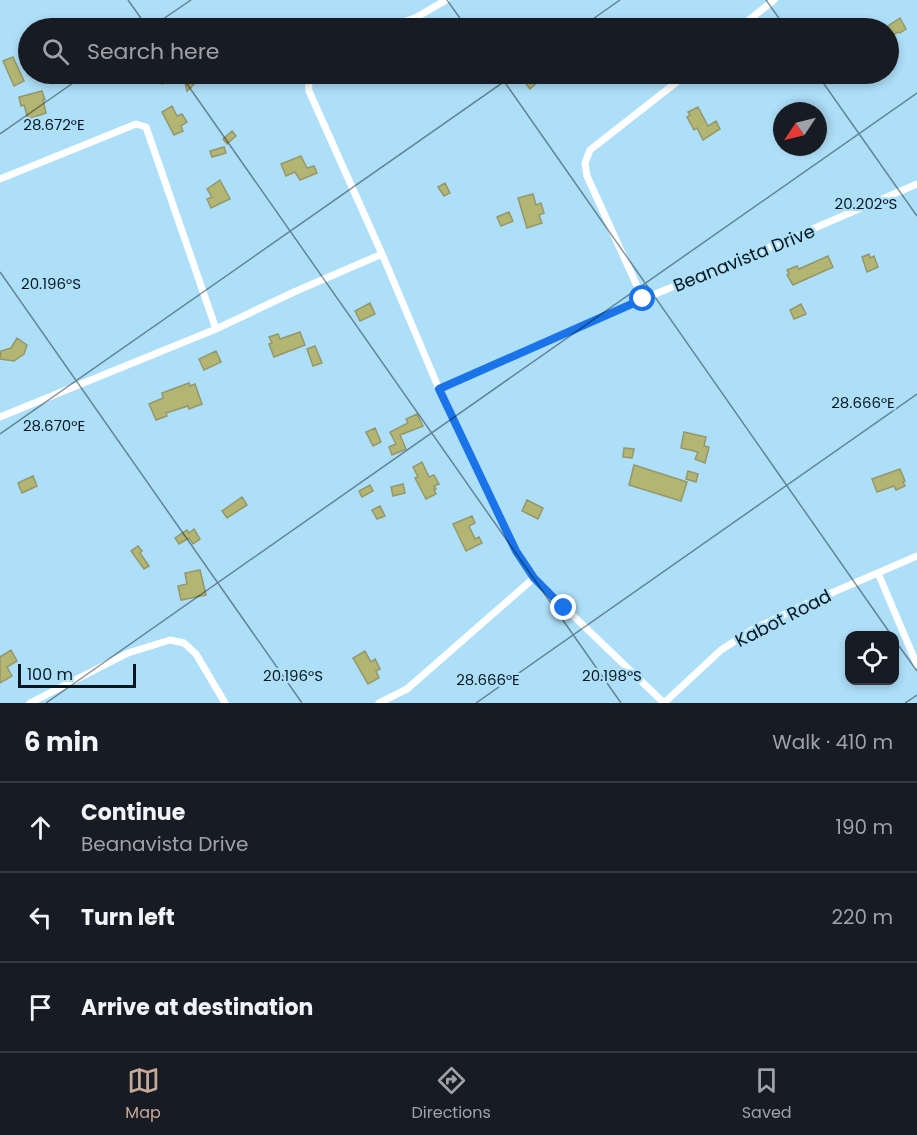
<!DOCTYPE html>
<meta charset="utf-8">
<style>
:root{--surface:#171b24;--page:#20242c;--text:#f1f3f6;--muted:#9ea1a6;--line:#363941;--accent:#c7a998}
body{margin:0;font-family:Poppins,sans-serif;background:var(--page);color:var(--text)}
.controls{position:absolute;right:18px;bottom:18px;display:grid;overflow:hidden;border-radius:12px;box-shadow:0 3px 9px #0003}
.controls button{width:54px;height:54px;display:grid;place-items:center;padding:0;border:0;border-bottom:2px solid var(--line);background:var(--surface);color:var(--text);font:30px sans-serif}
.compass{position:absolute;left:773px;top:102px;width:54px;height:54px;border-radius:50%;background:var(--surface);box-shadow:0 3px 9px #0003;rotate:235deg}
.scale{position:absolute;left:18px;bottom:15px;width:118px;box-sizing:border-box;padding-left:6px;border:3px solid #041720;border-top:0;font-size:16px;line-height:21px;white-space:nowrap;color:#041720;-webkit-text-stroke:4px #aedff8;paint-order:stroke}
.stop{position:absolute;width:18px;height:18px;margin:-14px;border:4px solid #1a73e8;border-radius:50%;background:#fff}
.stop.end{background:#1a73e8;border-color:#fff;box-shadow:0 2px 6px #0008}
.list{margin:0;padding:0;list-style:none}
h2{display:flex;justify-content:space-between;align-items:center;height:78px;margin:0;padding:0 24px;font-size:26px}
h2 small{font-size:20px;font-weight:400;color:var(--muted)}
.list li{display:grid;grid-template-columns:39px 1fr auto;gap:18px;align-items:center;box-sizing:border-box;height:90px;padding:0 24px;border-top:2px solid var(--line)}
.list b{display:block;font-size:22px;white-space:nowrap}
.list p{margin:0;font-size:20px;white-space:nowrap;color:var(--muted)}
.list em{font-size:20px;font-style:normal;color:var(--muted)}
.icon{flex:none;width:33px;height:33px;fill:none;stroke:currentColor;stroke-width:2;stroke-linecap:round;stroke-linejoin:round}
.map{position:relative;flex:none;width:917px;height:703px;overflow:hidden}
.search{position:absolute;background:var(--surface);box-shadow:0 3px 9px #0003;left:18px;right:18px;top:18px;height:66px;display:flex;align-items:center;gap:15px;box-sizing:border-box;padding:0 21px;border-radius:33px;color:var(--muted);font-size:22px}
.sheet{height:348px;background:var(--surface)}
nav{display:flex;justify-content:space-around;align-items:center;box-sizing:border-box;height:84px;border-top:2px solid var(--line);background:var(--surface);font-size:16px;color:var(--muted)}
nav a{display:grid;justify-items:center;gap:3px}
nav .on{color:var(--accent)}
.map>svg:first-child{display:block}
</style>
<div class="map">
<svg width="917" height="703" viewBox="0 0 917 703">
<rect width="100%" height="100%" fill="#aedff8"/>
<path fill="#b3b572" stroke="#95976b" stroke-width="1.5" d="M 900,18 L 906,29 L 900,33 L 898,32 L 888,39 L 888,26 Z
M 13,57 L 24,81 L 14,86 L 3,61 Z
M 153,74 L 175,74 L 162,84 Z
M 190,74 L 205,74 L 187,91 L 184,79 L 193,77 Z
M 530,74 L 535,74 L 540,80 L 530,89 L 523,80 Z
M 42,91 L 45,100 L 43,100 L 46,113 L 28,119 L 24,105 L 21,106 L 19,97 Z
M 172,106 L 177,116 L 182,114 L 187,122 L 181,126 L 183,131 L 174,135 L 162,112 Z
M 698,107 L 708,126 L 716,121 L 720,129 L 703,140 L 697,128 L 694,130 L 687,117 L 690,115 L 688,112 Z
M 232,131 L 236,136 L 227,144 L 223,139 Z
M 224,147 L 226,153 L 212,157 L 210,151 Z
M 301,156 L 307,168 L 314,166 L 317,173 L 300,180 L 295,172 L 286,176 L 281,164 Z
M 220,180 L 230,199 L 211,208 L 207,199 L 212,197 L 207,189 Z
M 445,183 L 450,193 L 444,196 L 438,187 Z
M 533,194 L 536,205 L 541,203 L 544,213 L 539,215 L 542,223 L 527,228 L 518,198 Z
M 509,212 L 513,221 L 501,226 L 497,217 Z
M 869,254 L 870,258 L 874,256 L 878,267 L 867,272 L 862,257 Z
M 828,256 L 833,267 L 793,285 L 787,275 L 789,274 L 787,270 L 797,266 L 799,269 Z
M 370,303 L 375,314 L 360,321 L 355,311 Z
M 801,304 L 806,314 L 794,319 L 790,310 Z
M 300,332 L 305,345 L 274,357 L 269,344 L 272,343 L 269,337 L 278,334 L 280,339 Z
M 17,338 L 27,345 L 24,354 L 14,361 L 0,359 L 1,351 L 11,348 Z
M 315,346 L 322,363 L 313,366 L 307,349 Z
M 216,351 L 221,362 L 204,370 L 199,359 Z
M 189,383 L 190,386 L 195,384 L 202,404 L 189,409 L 188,406 L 166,413 L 167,416 L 156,420 L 149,404 L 163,398 L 162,393 Z
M 417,414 L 423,426 L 400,435 L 406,449 L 392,455 L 389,447 L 396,444 L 390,432 L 408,423 L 406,419 Z
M 375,428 L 381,442 L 373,446 L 366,432 Z
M 684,432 L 706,437 L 704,446 L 709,447 L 705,463 L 695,459 L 698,452 L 681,448 Z
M 624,448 L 634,449 L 632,458 L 623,457 Z
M 422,462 L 429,477 L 434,475 L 439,484 L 434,486 L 436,489 L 434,489 L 436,494 L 426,499 L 415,478 L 418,477 L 413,467 Z
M 634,465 L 687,482 L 681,501 L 629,485 Z
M 900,469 L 905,481 L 903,482 L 905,486 L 896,490 L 894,486 L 877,492 L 872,479 Z
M 688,471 L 698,474 L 696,482 L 686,479 Z
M 33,476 L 37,486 L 22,493 L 18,483 Z
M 403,484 L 405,493 L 393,496 L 391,487 Z
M 370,485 L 373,491 L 362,497 L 359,491 Z
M 242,497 L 247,505 L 227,518 L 222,511 Z
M 527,500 L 543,508 L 538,519 L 522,511 Z
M 380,506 L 385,516 L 377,519 L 372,510 Z
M 472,516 L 475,523 L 469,526 L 475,539 L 479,537 L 482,543 L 466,551 L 453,524 Z
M 194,529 L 200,539 L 193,544 L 189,538 L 179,544 L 175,538 L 187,530 L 189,533 Z
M 138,546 L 142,551 L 140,553 L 149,566 L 144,569 L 131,551 Z
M 200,570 L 206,595 L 181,600 L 178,586 L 187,584 L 185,573 Z
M 11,650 L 17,661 L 7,667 L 12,676 L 0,683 L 0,657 Z
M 365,651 L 371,662 L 375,659 L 380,669 L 376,671 L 379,678 L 368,684 L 353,658 Z"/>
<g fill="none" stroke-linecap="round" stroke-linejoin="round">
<path stroke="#fff" stroke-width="7" d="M 388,28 L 417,17 L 446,0
M 739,28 L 774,0
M 308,74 L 309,91 L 382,254
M 0,179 L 136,124 L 146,127 L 216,329
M 643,299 L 587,176 L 585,163 L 590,150 L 687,74
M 439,389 L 643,299 L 780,243 L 917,184
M 0,417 L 216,329 L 294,292 L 382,254 L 439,389 L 516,551 L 534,578 L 664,703 L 721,650 L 752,630 L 806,604 L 917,556
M 878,573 L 917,665
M 30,703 L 128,653 L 170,640 L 184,643 L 196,654 L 225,703
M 379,703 L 407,689 L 534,578"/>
</g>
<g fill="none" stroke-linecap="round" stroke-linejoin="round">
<path stroke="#1a73e8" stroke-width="8" d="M 564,608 L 534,578 L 516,551 L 439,389 L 643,299"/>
</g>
<path fill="none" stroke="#041720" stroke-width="1.5" stroke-opacity="0.45" d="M 128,0 L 148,28M 447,0 L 467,28M 766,0 L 786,28M 150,28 L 191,0M 580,28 L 620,0M 180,74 L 621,703M 499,74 L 892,636M 817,74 L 917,216M 0,134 L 86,74M 0,272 L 302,703M 0,434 L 515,74M 894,639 L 917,671M 46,703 L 917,93M 476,703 L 917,394M 905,703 L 917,695"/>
<g text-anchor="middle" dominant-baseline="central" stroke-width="4.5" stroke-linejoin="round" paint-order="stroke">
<g font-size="18" fill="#041720" stroke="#aedff8">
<text transform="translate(744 258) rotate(-22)">Beanavista Drive</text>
<text transform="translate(783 618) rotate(-27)">Kabot Road</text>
</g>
</g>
<g font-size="15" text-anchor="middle" fill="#041720" stroke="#aedff8" stroke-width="4.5" stroke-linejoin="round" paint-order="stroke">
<text x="54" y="130">28.672°E</text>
<text x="866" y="209">20.202°S</text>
<text x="51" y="289">20.196°S</text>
<text x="863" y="408">28.666°E</text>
<text x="54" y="431">28.670°E</text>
<text x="293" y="681">20.196°S</text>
<text x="612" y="681">20.198°S</text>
<text x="488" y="685">28.666°E</text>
</g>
</svg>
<div class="controls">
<button><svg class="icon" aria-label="locate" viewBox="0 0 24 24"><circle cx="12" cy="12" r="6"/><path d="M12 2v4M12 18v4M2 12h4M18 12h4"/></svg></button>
</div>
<svg class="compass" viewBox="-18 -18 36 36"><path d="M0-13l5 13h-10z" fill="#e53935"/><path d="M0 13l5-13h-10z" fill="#9ea1a6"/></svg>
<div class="scale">100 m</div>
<div class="stop" style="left:643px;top:299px"></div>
<div class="stop end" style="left:564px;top:608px"></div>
<div class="search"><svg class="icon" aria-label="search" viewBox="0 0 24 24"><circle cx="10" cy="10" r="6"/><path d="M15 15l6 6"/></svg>Search here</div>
</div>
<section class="sheet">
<h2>6 min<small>Walk · 410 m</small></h2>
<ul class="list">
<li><svg class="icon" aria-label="ahead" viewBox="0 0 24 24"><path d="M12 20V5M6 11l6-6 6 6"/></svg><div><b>Continue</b><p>Beanavista Drive</p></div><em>190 m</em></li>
<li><svg class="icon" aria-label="left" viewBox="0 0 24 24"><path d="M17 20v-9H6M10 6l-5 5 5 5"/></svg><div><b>Turn left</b></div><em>220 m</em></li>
<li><svg class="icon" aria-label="arrive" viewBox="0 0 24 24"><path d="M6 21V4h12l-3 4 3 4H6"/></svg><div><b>Arrive at destination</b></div></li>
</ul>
</section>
<nav>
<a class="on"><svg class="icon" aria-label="map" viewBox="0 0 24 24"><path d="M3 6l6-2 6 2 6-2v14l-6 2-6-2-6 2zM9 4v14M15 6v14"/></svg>Map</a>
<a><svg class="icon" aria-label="directions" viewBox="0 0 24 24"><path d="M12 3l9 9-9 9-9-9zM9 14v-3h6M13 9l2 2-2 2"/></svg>Directions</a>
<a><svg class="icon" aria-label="saved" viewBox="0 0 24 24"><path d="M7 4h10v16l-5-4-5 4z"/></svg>Saved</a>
</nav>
